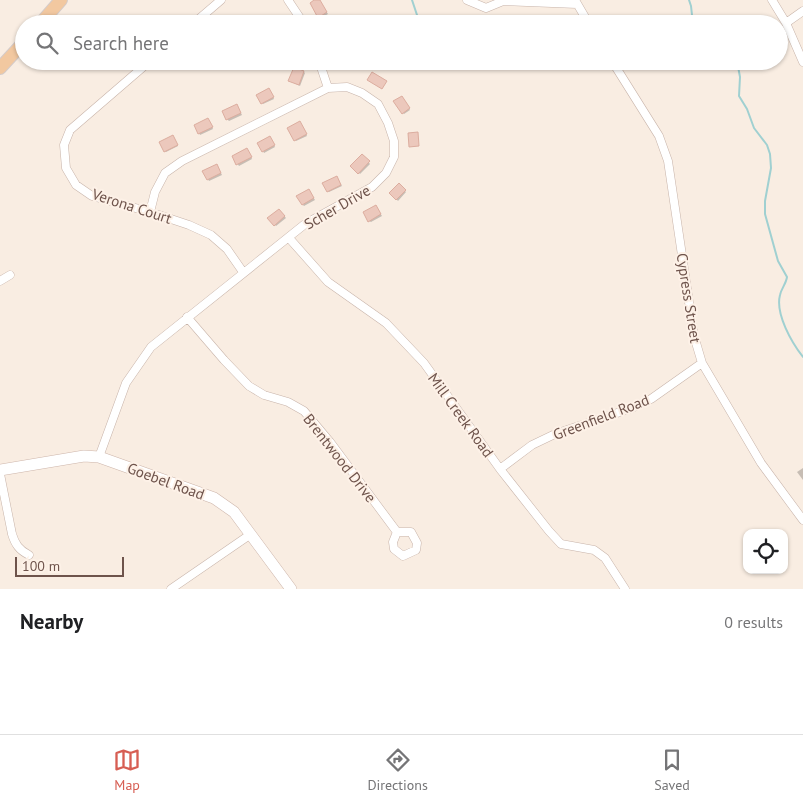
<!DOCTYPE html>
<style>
:root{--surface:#fff;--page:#f6f6f6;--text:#202124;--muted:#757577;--line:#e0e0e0;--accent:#d75e53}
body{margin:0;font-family:"PT Sans",sans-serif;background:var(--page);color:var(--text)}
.controls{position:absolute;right:15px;bottom:15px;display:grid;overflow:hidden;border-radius:10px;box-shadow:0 1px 4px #0004}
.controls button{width:45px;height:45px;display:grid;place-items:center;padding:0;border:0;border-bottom:1px solid var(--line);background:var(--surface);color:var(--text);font:25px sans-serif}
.scale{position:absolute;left:15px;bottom:12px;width:109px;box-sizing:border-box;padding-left:5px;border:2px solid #6e534b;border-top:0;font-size:14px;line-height:18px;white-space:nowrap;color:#6e534b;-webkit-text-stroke:4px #fdf1e7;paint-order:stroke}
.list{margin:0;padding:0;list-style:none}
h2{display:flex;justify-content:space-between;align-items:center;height:65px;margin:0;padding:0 20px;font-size:21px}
h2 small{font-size:16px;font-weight:400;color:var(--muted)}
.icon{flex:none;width:28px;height:28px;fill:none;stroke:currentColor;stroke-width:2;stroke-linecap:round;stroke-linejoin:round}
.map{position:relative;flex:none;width:803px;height:589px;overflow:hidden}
.search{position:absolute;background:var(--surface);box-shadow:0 1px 4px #0004;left:15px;right:15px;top:15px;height:55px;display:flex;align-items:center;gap:12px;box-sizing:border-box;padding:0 18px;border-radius:28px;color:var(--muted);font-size:19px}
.sheet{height:145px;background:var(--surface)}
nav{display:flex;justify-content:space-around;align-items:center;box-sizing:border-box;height:70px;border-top:1px solid var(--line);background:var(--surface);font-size:14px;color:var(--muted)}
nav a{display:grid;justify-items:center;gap:2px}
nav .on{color:var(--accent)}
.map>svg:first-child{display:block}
</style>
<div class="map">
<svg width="803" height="589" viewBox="0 0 803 589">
<rect width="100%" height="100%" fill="#f9ede2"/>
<path fill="#0003" d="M 316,0 L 319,0 L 328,14 L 321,18 Z
M 304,72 L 305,73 L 300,86 L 290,81 Z
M 270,91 L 274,99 L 263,104 L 262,103 Z
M 403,99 L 410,110 L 404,114 L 403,113 Z
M 238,107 L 242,115 L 229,121 L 227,119 Z
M 209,121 L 213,129 L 200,135 L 199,133 Z
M 301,124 L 307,136 L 296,141 L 295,140 Z
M 174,138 L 178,146 L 166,152 L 165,151 Z
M 271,139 L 275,147 L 264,153 L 263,151 Z
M 248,151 L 252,159 L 239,166 L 233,157 Z
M 362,155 L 370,164 L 360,174 L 352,166 Z
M 218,167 L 222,175 L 209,181 L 204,172 Z
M 337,177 L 342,186 L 329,192 L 328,191 Z
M 399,185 L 406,192 L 398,201 L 391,193 Z
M 310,192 L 315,200 L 304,206 L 303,205 Z
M 377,208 L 382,216 L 371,222 L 369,221 Z
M 279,210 L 286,218 L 276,226 L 269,218 Z
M 803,468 L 803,480 L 797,472 Z"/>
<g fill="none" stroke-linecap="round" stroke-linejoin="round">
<path stroke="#a0d0d1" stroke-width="2" d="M 412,0 L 419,21
M 689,0 L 691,6 L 693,24
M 737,61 L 740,77 L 739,96 L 747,109 L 754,128 L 767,145 L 770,154 L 771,168 L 765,201 L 765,214 L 778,261 L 787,277 C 786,284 781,289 780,295 C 775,314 792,343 803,357"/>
</g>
<path fill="#ecc8bc" stroke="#dcad9f" d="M 314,0 L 320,0 L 327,12 L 318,18 L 310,3 Z
M 294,67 L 304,71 L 299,85 L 288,81 Z
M 372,72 L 387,81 L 382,89 L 367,80 Z
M 269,88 L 274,97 L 261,104 L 256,95 Z
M 402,96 L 410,108 L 402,114 L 393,101 Z
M 237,104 L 241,113 L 226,120 L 222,111 Z
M 208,118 L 213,127 L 198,134 L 194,125 Z
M 300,121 L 307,134 L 294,141 L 287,128 Z
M 418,132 L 419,146 L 409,147 L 408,133 Z
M 173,135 L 178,145 L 164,152 L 159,142 Z
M 270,136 L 275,145 L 262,152 L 257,143 Z
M 247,148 L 252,157 L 236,165 L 232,156 Z
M 362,154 L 370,161 L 358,174 L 350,166 Z
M 217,164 L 221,173 L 207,180 L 202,171 Z
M 337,176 L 341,185 L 327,192 L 322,183 Z
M 399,183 L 406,190 L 396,200 L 389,193 Z
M 309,189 L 314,198 L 302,205 L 296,196 Z
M 376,205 L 381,214 L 368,222 L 363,212 Z
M 279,209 L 285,216 L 274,226 L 267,218 Z"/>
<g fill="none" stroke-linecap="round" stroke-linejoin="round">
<defs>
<path id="street" d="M 288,0 L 304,24
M 467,0 L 486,8 L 503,1 L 577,4
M 575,0 L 589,24
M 772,0 L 786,23 L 803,62
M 786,23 L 803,11
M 193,24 L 221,0
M 150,61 L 70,130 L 64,145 L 66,168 L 76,185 L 92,196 L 150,212 L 189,225 L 211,235 L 227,249 L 243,272
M 319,61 L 328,88
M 612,61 L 659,136 L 668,161 L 694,336 L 702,363 L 761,463 L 803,520
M 289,238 L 328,282 L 386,323 L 424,363 L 500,469 L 549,531 L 561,544 L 594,550 L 605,558 L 625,589
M 0,281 L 10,275
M 187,317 L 224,360 L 249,386 L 264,395 L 288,402 L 304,411 L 330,442 L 397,532 L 393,542 L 394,549 L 403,556 L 416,550 L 417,543 L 411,532 L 397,532
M 99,457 L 126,383 L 151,347 L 305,224 L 372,187 L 386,173 L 394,157 L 394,141 L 388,123 L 378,104 L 362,93 L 347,87 L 328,88 L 182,161 L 165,173 L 155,192 L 150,212
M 500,469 L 532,445 L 555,434 L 632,408 L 651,399 L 702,363
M 0,474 L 12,534 C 15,544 19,550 29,555
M 171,589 L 251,534"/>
<path id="secondary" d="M 0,470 L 84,456 L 99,457 L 214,498 L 234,512 L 291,589"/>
<path id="primary" d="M 40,24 L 61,0
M 0,68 L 24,42"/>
</defs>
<use href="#street" stroke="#c8b4aa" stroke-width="9"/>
<use href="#secondary" stroke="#cdb5aa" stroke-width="12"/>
<use href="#primary" stroke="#d4cbc9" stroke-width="14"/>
<use href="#street" stroke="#fff" stroke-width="8"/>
<use href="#secondary" stroke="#fff" stroke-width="11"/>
<use href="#primary" stroke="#f2c8a0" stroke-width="12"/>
</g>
<g text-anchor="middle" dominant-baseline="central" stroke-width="4" stroke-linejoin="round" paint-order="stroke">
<g font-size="15" fill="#6e534b" stroke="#fdf1e7">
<text transform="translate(132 206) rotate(18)">Verona Court</text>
<text transform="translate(337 207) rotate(-30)">Scher Drive</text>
<text transform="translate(689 298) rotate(81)">Cypress Street</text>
<text transform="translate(461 415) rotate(54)">Mill Creek Road</text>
<text transform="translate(601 417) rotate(-21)">Greenfield Road</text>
<text transform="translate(340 458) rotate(52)">Brentwood Drive</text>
<text transform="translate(166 481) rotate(20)">Goebel Road</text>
</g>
</g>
</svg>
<div class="controls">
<button><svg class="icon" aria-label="locate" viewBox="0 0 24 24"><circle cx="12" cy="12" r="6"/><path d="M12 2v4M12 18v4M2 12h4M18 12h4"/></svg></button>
</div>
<div class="scale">100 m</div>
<div class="search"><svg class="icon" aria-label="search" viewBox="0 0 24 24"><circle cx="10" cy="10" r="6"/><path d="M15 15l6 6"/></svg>Search here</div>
</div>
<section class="sheet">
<h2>Nearby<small>0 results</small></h2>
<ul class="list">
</ul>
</section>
<nav>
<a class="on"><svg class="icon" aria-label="map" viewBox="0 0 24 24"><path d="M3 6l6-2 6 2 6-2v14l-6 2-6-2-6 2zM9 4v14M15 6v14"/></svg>Map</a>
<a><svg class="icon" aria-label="directions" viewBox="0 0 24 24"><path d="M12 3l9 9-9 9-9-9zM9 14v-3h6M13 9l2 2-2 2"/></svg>Directions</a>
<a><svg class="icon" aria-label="saved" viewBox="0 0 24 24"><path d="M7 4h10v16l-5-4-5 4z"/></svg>Saved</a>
</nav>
